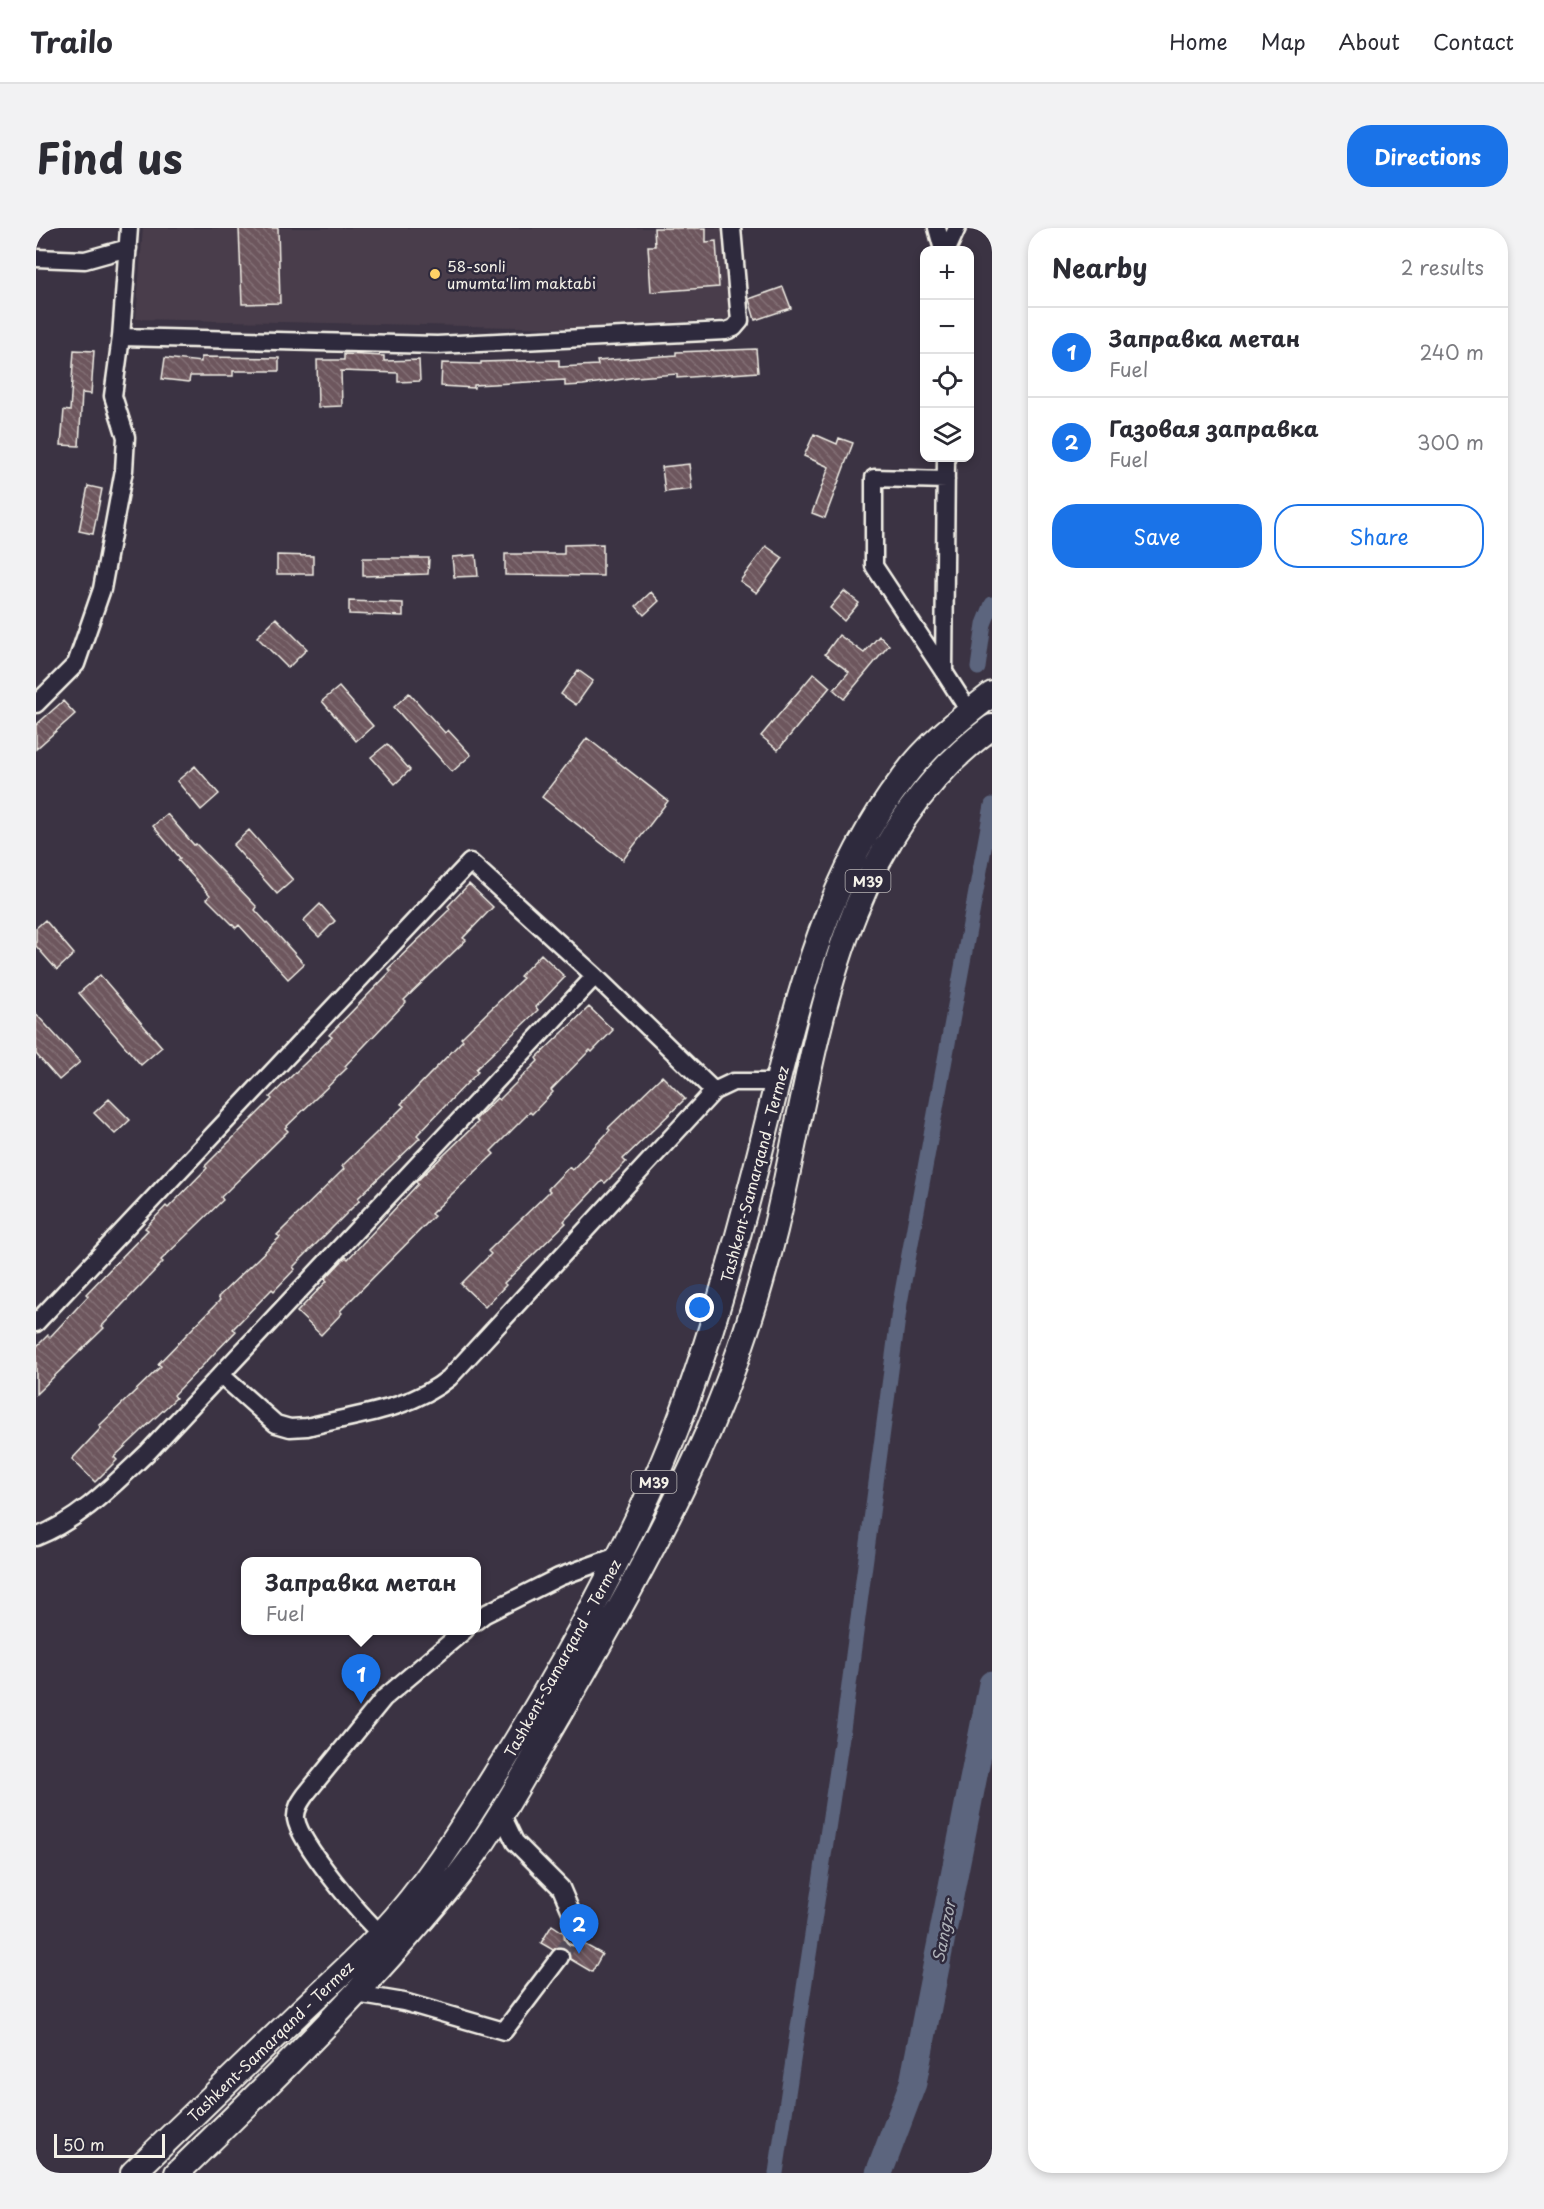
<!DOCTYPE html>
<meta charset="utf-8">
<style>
:root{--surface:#fff;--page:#f2f2f3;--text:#2b2b33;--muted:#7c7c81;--line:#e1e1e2;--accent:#1a73e8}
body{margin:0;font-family:"Playpen Sans",sans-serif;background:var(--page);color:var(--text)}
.controls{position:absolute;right:18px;top:18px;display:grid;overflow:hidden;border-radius:12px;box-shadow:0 3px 9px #0003}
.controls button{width:54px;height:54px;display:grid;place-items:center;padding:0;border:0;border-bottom:2px solid var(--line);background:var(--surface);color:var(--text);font:30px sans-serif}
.scale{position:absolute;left:18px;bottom:15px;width:111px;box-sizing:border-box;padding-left:6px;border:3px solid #f4f1e8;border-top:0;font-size:16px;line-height:21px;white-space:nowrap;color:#f4f1e8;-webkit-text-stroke:4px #2f2a3d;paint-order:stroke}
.you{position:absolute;left:664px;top:1080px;width:21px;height:21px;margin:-15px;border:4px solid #fff;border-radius:50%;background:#1a73e8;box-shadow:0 0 0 9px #1a73e833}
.badge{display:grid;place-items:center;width:39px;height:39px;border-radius:50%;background:var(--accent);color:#fff;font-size:20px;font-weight:700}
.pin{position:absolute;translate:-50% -50px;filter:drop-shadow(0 2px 3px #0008)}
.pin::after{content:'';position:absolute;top:32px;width:21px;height:18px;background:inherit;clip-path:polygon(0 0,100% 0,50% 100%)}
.popup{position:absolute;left:205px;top:1329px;width:240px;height:78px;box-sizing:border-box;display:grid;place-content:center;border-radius:12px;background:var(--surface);filter:drop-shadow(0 2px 4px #0005);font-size:20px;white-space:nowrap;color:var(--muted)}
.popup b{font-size:22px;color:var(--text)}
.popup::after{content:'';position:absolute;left:50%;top:100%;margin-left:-12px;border:12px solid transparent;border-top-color:var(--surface)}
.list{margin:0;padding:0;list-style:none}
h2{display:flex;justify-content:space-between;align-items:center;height:78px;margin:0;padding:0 24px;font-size:26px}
h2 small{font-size:20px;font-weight:400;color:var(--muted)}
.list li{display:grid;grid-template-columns:39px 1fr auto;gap:18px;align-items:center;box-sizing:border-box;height:90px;padding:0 24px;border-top:2px solid var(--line)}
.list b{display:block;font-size:22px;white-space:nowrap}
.list p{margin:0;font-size:20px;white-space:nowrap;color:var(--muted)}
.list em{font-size:20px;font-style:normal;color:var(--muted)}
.actions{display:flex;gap:12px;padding:18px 24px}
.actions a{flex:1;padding:14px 0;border:2px solid var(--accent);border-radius:24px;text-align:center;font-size:21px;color:var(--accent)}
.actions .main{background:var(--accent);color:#fff}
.icon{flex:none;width:33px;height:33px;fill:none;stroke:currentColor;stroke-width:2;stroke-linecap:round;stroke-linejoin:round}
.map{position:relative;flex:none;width:956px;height:1945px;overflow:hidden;border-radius:24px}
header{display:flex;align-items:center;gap:36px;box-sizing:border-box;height:84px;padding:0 30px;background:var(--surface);border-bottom:2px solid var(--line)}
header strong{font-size:28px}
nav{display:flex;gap:33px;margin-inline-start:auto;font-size:21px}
.intro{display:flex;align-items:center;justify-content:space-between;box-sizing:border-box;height:144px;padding:0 36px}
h1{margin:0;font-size:42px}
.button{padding:15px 27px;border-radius:24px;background:var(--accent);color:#fff;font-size:21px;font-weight:700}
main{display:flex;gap:36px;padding:0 36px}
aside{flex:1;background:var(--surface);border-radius:24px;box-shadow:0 3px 9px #0003}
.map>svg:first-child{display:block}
</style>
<header>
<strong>Trailo</strong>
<nav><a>Home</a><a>Map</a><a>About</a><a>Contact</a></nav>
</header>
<div class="intro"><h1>Find us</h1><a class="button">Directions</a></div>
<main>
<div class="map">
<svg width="956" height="1945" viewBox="0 0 956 1945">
<defs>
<pattern id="building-back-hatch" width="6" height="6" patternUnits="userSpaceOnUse" patternTransform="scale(1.5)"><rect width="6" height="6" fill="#6d565d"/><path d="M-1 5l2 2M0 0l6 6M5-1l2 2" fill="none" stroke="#826f74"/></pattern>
</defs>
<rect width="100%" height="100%" fill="#3b3343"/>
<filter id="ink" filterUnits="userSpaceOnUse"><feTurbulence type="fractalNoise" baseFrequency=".0167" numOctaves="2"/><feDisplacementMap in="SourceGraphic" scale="12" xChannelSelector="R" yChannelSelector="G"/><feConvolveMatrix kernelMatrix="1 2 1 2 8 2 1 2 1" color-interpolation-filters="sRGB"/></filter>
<g filter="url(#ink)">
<path fill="#4a3e4b" d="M 107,0 L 689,0 L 699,91 L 532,100 L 100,91 Z"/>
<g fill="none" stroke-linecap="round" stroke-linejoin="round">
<path stroke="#5b657e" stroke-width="15" d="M 942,440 L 948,396 L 956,376
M 740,1945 L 807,1502 L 864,1075 L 956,577"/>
<path stroke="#5b657e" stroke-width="27" d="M 843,1945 L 877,1855 L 956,1456"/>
</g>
<path fill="url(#building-back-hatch)" stroke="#f4f1e8" stroke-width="1.5" d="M 203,0 L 242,0 L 244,75 L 206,76 Z
M 618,0 L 670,0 L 670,14 L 680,13 L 683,59 L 615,64 L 612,18 L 619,18 Z
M 747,59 L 755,80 L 719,92 L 713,71 Z
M 720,121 L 722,144 L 641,150 L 641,146 L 600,149 L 547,157 L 529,158 L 529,152 L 438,157 L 438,160 L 405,158 L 406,135 L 445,136 L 445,134 L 523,132 L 523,139 L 562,137 L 561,133 L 640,127 L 640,124 Z
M 38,122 L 58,123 L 55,166 L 46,165 L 43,218 L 25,217 L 28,182 L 34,183 Z
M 308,126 L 348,128 L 348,133 L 383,132 L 384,153 L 362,154 L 362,145 L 305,143 L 306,178 L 282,179 L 281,132 L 308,132 Z
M 165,129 L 243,130 L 243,143 L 197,143 L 197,148 L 154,148 L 153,154 L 126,151 L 129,130 L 165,134 Z
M 778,206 L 801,216 L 803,210 L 817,215 L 789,290 L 776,285 L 793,239 L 768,228 Z
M 653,236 L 656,261 L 629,264 L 626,239 Z
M 52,258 L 66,261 L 57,306 L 43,303 Z
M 567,316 L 567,348 L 469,347 L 469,326 L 528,326 L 528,317 Z
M 730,318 L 747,330 L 721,365 L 704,353 Z
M 241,327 L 277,328 L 277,346 L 241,346 Z
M 440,327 L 442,348 L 418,349 L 416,329 Z
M 327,330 L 393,330 L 392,346 L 327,348 Z
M 808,363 L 823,375 L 808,393 L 794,380 Z
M 615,364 L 623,373 L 608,387 L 600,378 Z
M 313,373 L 367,375 L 367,388 L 313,386 Z
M 240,390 L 271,421 L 252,440 L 221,409 Z
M 803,407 L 828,425 L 843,408 L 853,417 L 808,471 L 798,462 L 813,444 L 789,426 Z
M 542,442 L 557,453 L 540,477 L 525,466 Z
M 778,445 L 794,459 L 742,522 L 725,508 Z
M 303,459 L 337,498 L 320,513 L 286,473 Z
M 373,465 L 409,505 L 412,502 L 435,527 L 416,544 L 358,479 Z
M 27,473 L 39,486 L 0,521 L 0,497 Z
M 551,510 L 632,573 L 587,632 L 506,569 Z
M 351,516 L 374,542 L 359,556 L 335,529 Z
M 159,538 L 183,566 L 165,582 L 141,553 Z
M 131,586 L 158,617 L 160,616 L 221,679 L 219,682 L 268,736 L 252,751 L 203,697 L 200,700 L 171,671 L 174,667 L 142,632 L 144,630 L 117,598 Z
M 213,602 L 257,652 L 241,666 L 197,617 Z
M 433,656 L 457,679 L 427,710 L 430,712 L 368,772 L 370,774 L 309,838 L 311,840 L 249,900 L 252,903 L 185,969 L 187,972 L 125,1032 L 127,1034 L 66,1098 L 68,1100 L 0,1166 L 0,1119 L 12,1107 L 14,1109 L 52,1068 L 50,1066 L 112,1002 L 109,1000 L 130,978 L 132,980 L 171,940 L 169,938 L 236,871 L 234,869 L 296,809 L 293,807 L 355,743 L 352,741 L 414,681 L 412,678 Z
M 284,676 L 299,693 L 283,709 L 267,693 Z
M 9,692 L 38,726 L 21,742 L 0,718 L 0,700 Z
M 505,726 L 529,749 L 500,779 L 502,782 L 440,841 L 442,844 L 381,907 L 384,910 L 322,970 L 324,972 L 257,1039 L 259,1041 L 238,1063 L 236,1061 L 197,1101 L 200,1103 L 138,1167 L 140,1170 L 78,1229 L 81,1232 L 59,1254 L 36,1231 L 65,1200 L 63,1198 L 125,1138 L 122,1136 L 184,1072 L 182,1069 L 244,1009 L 241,1007 L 308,941 L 306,938 L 368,878 L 365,876 L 427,812 L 425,810 L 487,750 L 484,748 Z
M 64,747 L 126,819 L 105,837 L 43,765 Z
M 553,779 L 577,802 L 556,824 L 554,822 L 515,862 L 517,864 L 496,886 L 494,884 L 455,923 L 458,926 L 395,986 L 398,988 L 304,1083 L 306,1085 L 285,1107 L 261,1084 L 291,1053 L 289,1051 L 305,1034 L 310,1029 L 312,1031 L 382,956 L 380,954 L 442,894 L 439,892 L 461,870 L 463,872 L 502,833 L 500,830 Z
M 0,786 L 44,834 L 23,852 L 0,826 Z
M 626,848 L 649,871 L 587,931 L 590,934 L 569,955 L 566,953 L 528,993 L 530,995 L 468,1055 L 470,1057 L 449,1079 L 425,1056 L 455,1026 L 452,1023 L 514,963 L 512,961 L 533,939 L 536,942 L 574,902 L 572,900 Z
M 73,871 L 94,892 L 79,906 L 58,885 Z
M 516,1697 L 528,1705 L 529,1713 L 533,1717 L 539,1718 L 546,1715 L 566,1726 L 556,1744 L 534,1731 L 530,1720 L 525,1719 L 517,1722 L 505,1715 Z"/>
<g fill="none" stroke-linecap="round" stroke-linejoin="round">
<path stroke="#57505c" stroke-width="16" stroke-dasharray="16 8" stroke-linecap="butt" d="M 524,1729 L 538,1708"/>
<defs>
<path id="minor" d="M 901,0 L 907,22
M 911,22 L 921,0
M 0,30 L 49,32 L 92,20
M 85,109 L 401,117 L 690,103 L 698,100 L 704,93 L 696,0
M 910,230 L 908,444 L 933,483
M 908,444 L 838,338 L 838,250 L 910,252
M 0,476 L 40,436 L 66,361 L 88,242 L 90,209 L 77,168 L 85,109 L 93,0
M 559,748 L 678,863
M 0,1095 L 434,634 L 559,748 L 112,1224 C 77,1257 45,1291 0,1309
M 185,1147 L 240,1196 L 254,1200 L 271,1199 C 318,1187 375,1182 413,1150 L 678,863 L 697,854 L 742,854
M 440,1393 L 449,1386 L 523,1349 L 584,1327
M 465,1585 L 479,1614 L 525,1660 L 542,1700 L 538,1708
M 345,1706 C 325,1688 264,1616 260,1591 C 259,1581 265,1573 270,1566 L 348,1470 L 429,1402
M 320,1766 L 368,1774 L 468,1803 L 524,1729"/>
<path id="highway" d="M 97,1945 C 152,1892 207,1839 261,1787 C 289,1760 318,1735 344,1707 C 392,1656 429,1595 466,1536 C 526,1439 582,1339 627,1234 C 669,1134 697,1029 724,924 C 757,794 783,659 867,550 C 891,517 924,491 956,466
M 141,1945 C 235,1854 328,1763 411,1662 C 455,1610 487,1548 521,1490 C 575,1397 629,1302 672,1204 C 700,1139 722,1070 739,1002 C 781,825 796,615 956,499"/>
</defs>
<use href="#minor" stroke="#f4f1e8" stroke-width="21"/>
<use href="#highway" stroke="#f4f1e8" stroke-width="28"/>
<use href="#minor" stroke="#2f2a3d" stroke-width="16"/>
<use href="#highway" stroke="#2f2a3d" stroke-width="24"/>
</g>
</g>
<circle fill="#ffd166" stroke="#2f2a3d" stroke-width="2" cx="399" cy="46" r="6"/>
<g text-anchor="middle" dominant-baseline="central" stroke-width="5" stroke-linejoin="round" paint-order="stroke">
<g fill="#2f2a3d" stroke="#b9b5b5" stroke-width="1.5">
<rect x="809.5" y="642" width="45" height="22" rx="4.5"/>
<rect x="595.5" y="1243" width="45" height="22" rx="4.5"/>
</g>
<g font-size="14" font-weight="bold" fill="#f4f1e8">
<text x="832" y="653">M39</text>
<text x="618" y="1254">M39</text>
</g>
<g font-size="15" fill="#f4f1e8" stroke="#2f2a3d" text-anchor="start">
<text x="411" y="37">58-sonli<tspan x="411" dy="17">umumta'lim maktabi</tspan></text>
</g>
<g font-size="15" fill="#f4f1e8" stroke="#2f2a3d">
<text transform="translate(718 946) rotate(-75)">Tashkent-Samarqand - Termez</text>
<text transform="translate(526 1430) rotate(-61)">Tashkent-Samarqand - Termez</text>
<text transform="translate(234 1813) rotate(-44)">Tashkent-Samarqand - Termez</text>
</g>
<g font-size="16" font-style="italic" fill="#afb2b8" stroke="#2f2a3d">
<text transform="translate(907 1703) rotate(-79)">Sangzor</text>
</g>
</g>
</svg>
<div class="controls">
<button>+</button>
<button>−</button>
<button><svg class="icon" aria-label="locate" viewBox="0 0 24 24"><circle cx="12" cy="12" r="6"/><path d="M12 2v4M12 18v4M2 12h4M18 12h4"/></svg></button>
<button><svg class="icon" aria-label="layers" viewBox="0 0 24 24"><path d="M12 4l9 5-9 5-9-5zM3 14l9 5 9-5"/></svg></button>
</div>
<div class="scale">50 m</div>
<div class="you"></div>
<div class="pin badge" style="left:325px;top:1476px">1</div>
<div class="popup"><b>Заправка метан</b>Fuel</div>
<div class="pin badge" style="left:543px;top:1726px">2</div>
</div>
<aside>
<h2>Nearby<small>2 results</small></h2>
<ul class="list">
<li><span class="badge">1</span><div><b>Заправка метан</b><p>Fuel</p></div><em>240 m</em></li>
<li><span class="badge">2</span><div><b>Газовая заправка</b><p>Fuel</p></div><em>300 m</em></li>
</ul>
<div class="actions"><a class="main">Save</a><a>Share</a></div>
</aside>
</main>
